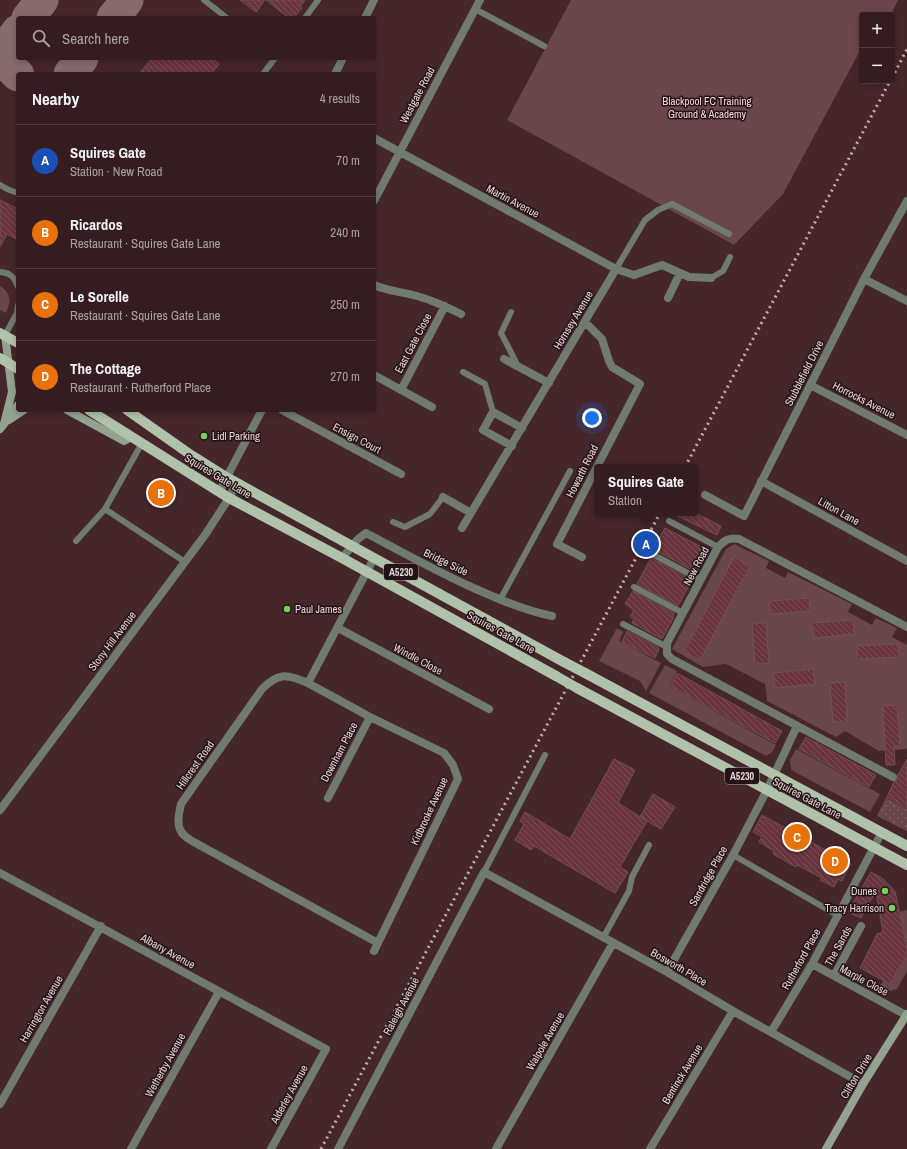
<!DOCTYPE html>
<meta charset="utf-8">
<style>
:root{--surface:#341c20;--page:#3c2529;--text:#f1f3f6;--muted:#a9a1a5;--line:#4e3a3e;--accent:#d93025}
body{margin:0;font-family:"Archivo Narrow",sans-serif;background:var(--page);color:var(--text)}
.controls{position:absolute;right:12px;top:12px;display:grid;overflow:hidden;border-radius:4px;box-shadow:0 2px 6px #0003}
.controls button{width:36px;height:36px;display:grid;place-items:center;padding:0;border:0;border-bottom:1px solid var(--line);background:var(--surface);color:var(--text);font:20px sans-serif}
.you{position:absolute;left:592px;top:418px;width:14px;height:14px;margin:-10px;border:3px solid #fff;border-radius:50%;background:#1a73e8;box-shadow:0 0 0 6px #1a73e833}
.badge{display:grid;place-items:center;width:26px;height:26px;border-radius:50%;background:var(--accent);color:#fff;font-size:13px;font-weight:700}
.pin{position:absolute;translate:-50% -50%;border:2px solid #fff;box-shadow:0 1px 4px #0006}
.popup{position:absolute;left:594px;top:464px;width:104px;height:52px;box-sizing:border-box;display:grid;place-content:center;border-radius:4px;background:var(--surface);filter:drop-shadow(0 1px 3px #0005);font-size:13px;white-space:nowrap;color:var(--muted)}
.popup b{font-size:15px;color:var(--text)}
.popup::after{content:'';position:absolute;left:50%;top:100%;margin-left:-8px;border:8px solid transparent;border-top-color:var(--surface)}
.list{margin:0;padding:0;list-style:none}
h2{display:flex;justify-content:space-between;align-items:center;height:52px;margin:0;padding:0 16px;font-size:17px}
h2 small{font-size:13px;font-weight:400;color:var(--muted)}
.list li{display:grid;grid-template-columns:26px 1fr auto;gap:12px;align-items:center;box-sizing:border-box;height:72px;padding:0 16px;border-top:1px solid var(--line)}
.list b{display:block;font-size:15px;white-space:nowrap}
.list p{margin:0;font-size:13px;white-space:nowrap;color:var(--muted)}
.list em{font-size:13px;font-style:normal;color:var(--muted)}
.icon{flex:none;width:22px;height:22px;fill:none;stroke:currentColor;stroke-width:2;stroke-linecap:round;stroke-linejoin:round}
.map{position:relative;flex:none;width:907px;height:1149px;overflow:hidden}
.search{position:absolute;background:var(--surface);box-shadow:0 2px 6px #0003;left:16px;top:16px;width:360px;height:44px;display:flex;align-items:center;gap:10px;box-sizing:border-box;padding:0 14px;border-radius:4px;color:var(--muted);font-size:15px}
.panel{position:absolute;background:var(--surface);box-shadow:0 2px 6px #0003;left:16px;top:72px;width:360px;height:340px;border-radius:4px}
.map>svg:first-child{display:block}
</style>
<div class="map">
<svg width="907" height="1149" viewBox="0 0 907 1149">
<defs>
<pattern id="garden-dots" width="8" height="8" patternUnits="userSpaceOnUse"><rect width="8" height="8" fill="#69464b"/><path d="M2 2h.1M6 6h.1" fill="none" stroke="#7f6064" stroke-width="1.8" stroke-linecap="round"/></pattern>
<pattern id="building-back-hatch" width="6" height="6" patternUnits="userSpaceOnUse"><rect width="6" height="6" fill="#68333c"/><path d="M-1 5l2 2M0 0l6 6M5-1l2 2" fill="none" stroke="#7e5057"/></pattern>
</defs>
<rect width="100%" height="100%" fill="#45262b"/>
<path fill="#69464b" d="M 571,0 L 898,0 L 891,15 L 862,15 L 862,47 L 783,194 L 734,245 L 507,120 Z
M 0,286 C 11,292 11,303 6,313 L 0,310 Z
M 734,544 L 769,561 L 766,568 L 785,578 L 788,572 L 852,604 L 848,612 L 872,625 L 876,618 L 897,628 L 892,637 L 907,645 L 907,747 L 906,749 L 879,751 L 845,731 L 836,737 L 767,701 L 765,684 L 726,664 L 703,667 L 672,649 L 726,549 Z
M 617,628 L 623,632 L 619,641 L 661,663 L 646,691 L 640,681 L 599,661 Z
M 665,665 L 677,671 L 669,686 L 776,745 L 772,752 L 766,756 L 649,693 Z
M 796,749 L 880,794 L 870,812 L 791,770 L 790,760 Z
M 907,910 L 907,947 L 899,912 Z
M 907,955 L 907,971 L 897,989 L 890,991 L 880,986 L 883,981 L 890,984 Z"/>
<path fill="url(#garden-dots)" d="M 886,798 L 907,809 L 907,831 L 877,816 Z"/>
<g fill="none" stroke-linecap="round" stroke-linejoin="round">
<path stroke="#866a6e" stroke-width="33" d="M 28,18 L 42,0
M 113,18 L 127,0
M 18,31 C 5,47 0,60 18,75
M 70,74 L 82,58"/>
</g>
<path fill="url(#building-back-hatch)" stroke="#714f54" d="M 240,0 L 265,0 L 256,12 Z
M 266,0 L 305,0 L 300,7 L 302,8 L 294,18 L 289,18 Z
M 152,58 L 212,58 L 219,64 L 211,74 L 139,74 Z
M 0,200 L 18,209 L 18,240 L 7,234 L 0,247 Z
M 671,513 L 695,513 L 721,526 L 717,535 Z
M 665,528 L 709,551 L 699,569 L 698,569 L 696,572 L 655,550 L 657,547 L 656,546 Z
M 734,557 L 750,566 L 700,660 L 684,652 Z
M 651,558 L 692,580 L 678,606 L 637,584 Z
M 633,591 L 674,613 L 673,617 L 674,617 L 662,639 L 632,623 L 634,619 L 630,617 L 634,610 L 625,604 Z
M 809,598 L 810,611 L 771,614 L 769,601 Z
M 853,620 L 854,634 L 814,638 L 812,623 Z
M 766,623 L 769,663 L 755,664 L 752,624 Z
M 627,631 L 658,647 L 657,649 L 659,649 L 655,658 L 622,642 Z
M 898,644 L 899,657 L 857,659 L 857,646 Z
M 813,669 L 815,684 L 775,688 L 774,673 Z
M 677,673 L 782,731 L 775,743 L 670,686 Z
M 845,682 L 847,721 L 833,722 L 830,683 Z
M 897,705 L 900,746 L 894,746 L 895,765 L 886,765 L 883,706 Z
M 806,737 L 876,775 L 869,787 L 799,749 Z
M 614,759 L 635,770 L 618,803 L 647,821 L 620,867 L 628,872 L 615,893 L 534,846 L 531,850 L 515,840 L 524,824 L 520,821 L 525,812 L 570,839 Z
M 907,759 L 907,808 L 887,797 L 894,782 L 898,779 L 898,775 Z
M 653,794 L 675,807 L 661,829 L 640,817 Z
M 762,815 L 851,864 L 842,881 L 838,879 L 834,887 L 820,880 L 822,878 L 797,865 L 796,867 L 773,854 L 774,851 L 759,842 L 762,837 L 753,832 Z
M 871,872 L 883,879 L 895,891 L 907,947 L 907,955 L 890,984 L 860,968 L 877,934 L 883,932 L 876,891 L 861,918 L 848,912 Z"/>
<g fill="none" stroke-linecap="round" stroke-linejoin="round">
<path stroke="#707a6e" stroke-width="6" d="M 204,0 L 227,18
M 475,9 L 544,46
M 305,18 L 318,0
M 263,74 L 275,58
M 0,185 L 9,190 L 18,193
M 616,269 L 645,220 L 658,210 L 672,204 L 729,234
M 0,272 C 11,273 14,277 18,287
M 711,278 L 723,271 L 730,257
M 511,312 L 501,333 L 518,366
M 5,335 L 17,313 L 18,305
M 463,372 L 485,384 L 493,412
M 105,509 L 142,443
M 669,521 L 718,547
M 393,522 L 405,527 L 430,514 L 443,497
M 76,541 L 105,509 L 185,562
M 652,554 L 701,580
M 634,587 L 683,613
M 500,600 L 570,471
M 623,624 L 667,647
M 733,855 L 837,915
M 484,872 L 545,755
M 603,938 L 629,891 L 632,877 L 649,845"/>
<path stroke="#707a6e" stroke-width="8" d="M 365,18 L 374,0
M 335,74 L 343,58
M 374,138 L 616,269 L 634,275 L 662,265 L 689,277 L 711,278
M 374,201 L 480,0
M 864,279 L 907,301
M 374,285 C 387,291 403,292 417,296 C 432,300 447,307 461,314
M 668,298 L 680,273
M 504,359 L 549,383
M 374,375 L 432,407
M 810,385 L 907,435
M 401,390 L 445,306
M 282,410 L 401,474
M 512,446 L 483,430 L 493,412 L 522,428
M 761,481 L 907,561
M 219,492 L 262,410
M 705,495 L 744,516 L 864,279 L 907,201
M 443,497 L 471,513
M 462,528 L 616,269
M 582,557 L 557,544 L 640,384 L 612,367 L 609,361 L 602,339 L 585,322
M 342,558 L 358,539 L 366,533 C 400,551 434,570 469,586 C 496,598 523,610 552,616
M 374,558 L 308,683 C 287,674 279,672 262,689 L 181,804 C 179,813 176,825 182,833 C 184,836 189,839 192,841 L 378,943
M 338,628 L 489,709
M 308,683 L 370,717 L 444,753 L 453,765 L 458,779 L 374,951
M 893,777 L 672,659 L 667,654 L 667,643 L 718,547 C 725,540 729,537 739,539 L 907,627
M 328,798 L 370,717
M 0,810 L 205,535 L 229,498 L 237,483
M 0,873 C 109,931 217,991 326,1049 L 271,1149
M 812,964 L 906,1015
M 667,972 L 733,855 L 767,790 L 797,726
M 834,976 L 861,926
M 771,1032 L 812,964 L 882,832
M 0,1104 L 101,926
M 131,1149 L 219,992
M 338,1149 L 484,872 L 667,972 L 733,1011 L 863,1084
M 496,1149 L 613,943
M 650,1149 L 733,1011"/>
<path stroke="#94a390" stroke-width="8" d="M 67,410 L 124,441 L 132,437
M 9,420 L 24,410
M 4,424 L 12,392 L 5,335
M 0,429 L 18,405
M 826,1149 L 863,1084 L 907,1014"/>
<path stroke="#b0c3aa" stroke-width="10" d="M 0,333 L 18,343
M 0,358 L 18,369
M 89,410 L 229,498 L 342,558 L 556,676
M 127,410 L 191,455 L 226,477 L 564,662
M 585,673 L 907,846
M 577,688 L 907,865"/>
<path stroke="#c6afb2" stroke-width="3" stroke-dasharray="2 4" stroke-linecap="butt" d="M 892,78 L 907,49
M 685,467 L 890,81
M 321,1149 L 660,513"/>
<path stroke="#b0c3aa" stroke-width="10" d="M 564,662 L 585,673
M 556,676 L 577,688"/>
</g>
<g fill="#77d259" stroke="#221416" stroke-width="1.5">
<circle cx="204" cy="436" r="4"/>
<circle cx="287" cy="609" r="4"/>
<circle cx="885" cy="891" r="4"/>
<circle cx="892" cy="908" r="4"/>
</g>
<g text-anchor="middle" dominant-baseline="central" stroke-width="3" stroke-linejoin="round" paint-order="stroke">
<g fill="#221416" stroke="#ae9b9e" stroke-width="1">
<rect x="384" y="564" width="34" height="16" rx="3"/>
<rect x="725" y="768" width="34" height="16" rx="3"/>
</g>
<g font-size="10" font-weight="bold" fill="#ead5d8">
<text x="401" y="572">A5230</text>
<text x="742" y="776">A5230</text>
</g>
<g font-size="11" fill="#ead5d8" stroke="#221416">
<text transform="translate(417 95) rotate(-62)">Westgate Road</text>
<text transform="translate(513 201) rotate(28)">Martin Avenue</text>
<text transform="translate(573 320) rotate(-59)">Hornsey Avenue</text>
<text transform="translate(413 343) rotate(-62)">East Gate Close</text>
<text transform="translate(804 373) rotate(-63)">Stubblefield Drive</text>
<text transform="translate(864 400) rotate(27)">Horrocks Avenue</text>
<text transform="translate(357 438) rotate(28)">Ensign Court</text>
<text transform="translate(582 471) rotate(-63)">Howarth Road</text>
<text transform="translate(218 476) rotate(31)">Squires Gate Lane</text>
<text transform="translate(839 511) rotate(29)">Litton Lane</text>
<text transform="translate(446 562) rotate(26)">Bridge Side</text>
<text transform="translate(696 566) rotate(-62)">New Road</text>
<text transform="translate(501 632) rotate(29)">Squires Gate Lane</text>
<text transform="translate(112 641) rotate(-53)">Stony Hill Avenue</text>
<text transform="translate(418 659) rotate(28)">Windle Close</text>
<text transform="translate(339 752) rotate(-62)">Downham Place</text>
<text transform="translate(195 765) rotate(-55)">Hillcrest Road</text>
<text transform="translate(807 798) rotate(28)">Squires Gate Lane</text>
<text transform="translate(429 811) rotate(-65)">Kidbrooke Avenue</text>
<text transform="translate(708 876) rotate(-61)">Sandridge Place</text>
<text transform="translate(838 946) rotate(-61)">The Sands</text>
<text transform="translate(168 951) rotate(29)">Albany Avenue</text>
<text transform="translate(801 959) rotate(-61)">Rutherford Place</text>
<text transform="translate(679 967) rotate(30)">Bosworth Place</text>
<text transform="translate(864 980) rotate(28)">Marple Close</text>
<text transform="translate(401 1006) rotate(-62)">Raleigh Avenue</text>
<text transform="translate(41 1009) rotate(-60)">Harrington Avenue</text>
<text transform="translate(545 1041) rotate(-60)">Walpole Avenue</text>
<text transform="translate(165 1065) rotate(-61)">Wetherby Avenue</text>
<text transform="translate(682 1074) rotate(-59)">Bentinck Avenue</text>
<text transform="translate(856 1076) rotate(-59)">Clifton Drive</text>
<text transform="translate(289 1094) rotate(-61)">Alderley Avenue</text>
</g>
<g font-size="11" fill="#fad5d9" stroke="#221416">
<text x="707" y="101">Blackpool FC Training<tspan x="707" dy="13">Ground &amp; Academy</tspan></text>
</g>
<g font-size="11" fill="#ead5d8" stroke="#221416" text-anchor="start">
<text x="212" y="436">Lidl Parking</text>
<text x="295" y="609">Paul James</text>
<text x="877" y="891" text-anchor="end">Dunes</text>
<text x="884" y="908" text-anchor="end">Tracy Harrison</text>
</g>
</g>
</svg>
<div class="controls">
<button>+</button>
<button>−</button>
</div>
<div class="you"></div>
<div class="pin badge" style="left:646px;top:544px;background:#1a4fb4">A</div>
<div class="popup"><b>Squires Gate</b>Station</div>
<div class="pin badge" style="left:161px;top:493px;background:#e8710a">B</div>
<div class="pin badge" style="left:797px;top:837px;background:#e8710a">C</div>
<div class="pin badge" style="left:835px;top:861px;background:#e8710a">D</div>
<div class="search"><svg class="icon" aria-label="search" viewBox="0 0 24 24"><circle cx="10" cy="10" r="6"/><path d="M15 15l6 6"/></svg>Search here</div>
<section class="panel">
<h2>Nearby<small>4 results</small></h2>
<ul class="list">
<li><span class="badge" style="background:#1a4fb4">A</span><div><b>Squires Gate</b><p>Station · New Road</p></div><em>70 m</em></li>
<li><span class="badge" style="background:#e8710a">B</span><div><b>Ricardos</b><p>Restaurant · Squires Gate Lane</p></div><em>240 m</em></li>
<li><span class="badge" style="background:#e8710a">C</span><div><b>Le Sorelle</b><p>Restaurant · Squires Gate Lane</p></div><em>250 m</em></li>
<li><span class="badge" style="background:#e8710a">D</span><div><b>The Cottage</b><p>Restaurant · Rutherford Place</p></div><em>270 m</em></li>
</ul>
</section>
</div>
